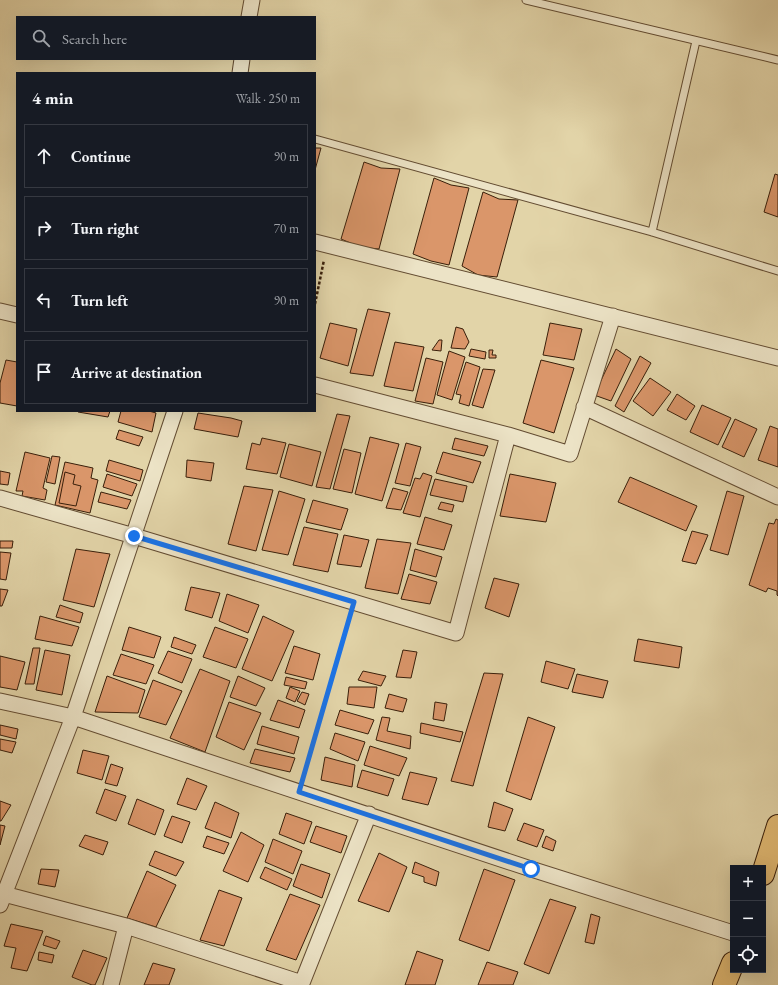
<!DOCTYPE html>
<meta charset="utf-8">
<style>
:root{--surface:#171b24;--page:#20242c;--text:#f1f3f6;--muted:#9ea1a6;--line:#363941}
body{margin:0;font-family:"EB Garamond",serif;background:var(--page);color:var(--text)}
.controls{position:absolute;right:12px;bottom:12px;display:grid;overflow:hidden;border-radius:0px;box-shadow:0 4px 16px #0002}
.controls button{width:36px;height:36px;display:grid;place-items:center;padding:0;border:0;border-bottom:1px solid var(--line);background:var(--surface);color:var(--text);font:20px sans-serif}
.stop{position:absolute;width:12px;height:12px;margin:-9px;border:3px solid #1a73e8;border-radius:50%;background:#fff}
.stop.end{background:#1a73e8;border-color:#fff;box-shadow:0 1px 4px #0008}
.list{margin:0;padding:0;list-style:none}
h2{display:flex;justify-content:space-between;align-items:center;height:52px;margin:0;padding:0 16px;font-size:17px}
h2 small{font-size:13px;font-weight:400;color:var(--muted)}
.list li{display:grid;grid-template-columns:26px 1fr auto;gap:12px;align-items:center;box-sizing:border-box;height:64px;margin:0 8px 8px;padding:0 8px;border:1px solid var(--line);border-radius:0px}
.list b{display:block;font-size:15px;white-space:nowrap}
.list em{font-size:13px;font-style:normal;color:var(--muted)}
.icon{flex:none;width:22px;height:22px;fill:none;stroke:currentColor;stroke-width:2;stroke-linecap:round;stroke-linejoin:round}
.map{position:relative;flex:none;width:778px;height:985px;overflow:hidden}
.search{position:absolute;background:var(--surface);box-shadow:0 4px 16px #0002;left:16px;top:16px;width:300px;height:44px;display:flex;align-items:center;gap:10px;box-sizing:border-box;padding:0 14px;border-radius:0px;color:var(--muted);font-size:15px}
.panel{position:absolute;background:var(--surface);box-shadow:0 4px 16px #0002;left:16px;top:72px;width:300px;height:340px;border-radius:0px}
.map>svg:first-child{display:block}
</style>
<div class="map">
<svg width="778" height="985" viewBox="0 0 778 985">
<rect width="100%" height="100%" fill="#e2d4a8"/>
<filter id="stains"><feTurbulence type="fractalNoise" baseFrequency=".005" numOctaves="4"/><feColorMatrix values="0 0 0 0 .2 0 0 0 0 .09 0 0 0 0 .02 0 0 0 .5 -.17"/></filter>
<radialGradient id="worn" r=".72"><stop offset=".6" stop-color="#630" stop-opacity="0"/><stop offset="1" stop-color="#630" stop-opacity=".3"/></radialGradient>
<path fill="#da966a" stroke="#391f0a" d="M 315,148 L 321,148 L 315,170 Z
M 364,162 L 381,168 L 400,169 L 379,249 L 360,247 L 341,239 Z
M 775,174 L 778,175 L 778,217 L 764,212 Z
M 434,178 L 451,185 L 469,188 L 449,265 L 431,261 L 413,254 Z
M 483,192 L 499,199 L 518,200 L 497,277 L 478,275 L 462,266 Z
M 368,309 L 390,313 L 373,376 L 350,373 Z
M 330,323 L 357,329 L 348,366 L 320,358 Z
M 550,323 L 582,329 L 574,360 L 543,355 Z
M 456,327 L 463,329 L 469,342 L 465,349 L 451,348 Z
M 439,340 L 442,340 L 441,351 L 432,350 Z
M 395,342 L 424,347 L 413,391 L 384,386 Z
M 471,349 L 486,352 L 485,359 L 469,356 Z
M 616,349 L 631,359 L 611,401 L 594,395 Z
M 489,350 L 493,350 L 492,355 L 496,355 L 496,358 L 489,358 Z
M 449,351 L 465,357 L 452,400 L 437,395 Z
M 640,356 L 651,363 L 624,412 L 615,406 Z
M 426,358 L 443,362 L 433,404 L 415,401 Z
M 6,360 L 17,362 L 17,406 L 0,403 L 0,383 Z
M 541,360 L 574,368 L 554,433 L 523,423 Z
M 466,362 L 480,367 L 469,406 L 459,403 L 461,395 L 456,394 Z
M 483,369 L 495,370 L 483,408 L 472,405 Z
M 650,378 L 671,392 L 653,416 L 633,401 Z
M 677,394 L 695,406 L 686,420 L 667,410 Z
M 702,405 L 731,418 L 718,445 L 690,432 Z
M 78,411 L 110,411 L 108,417 L 78,412 Z
M 121,411 L 149,411 L 156,413 L 152,432 L 118,422 Z
M 198,413 L 231,418 L 242,421 L 238,437 L 194,429 Z
M 337,414 L 350,416 L 330,489 L 316,487 Z
M 735,419 L 757,429 L 744,457 L 722,447 Z
M 770,426 L 778,429 L 778,467 L 758,460 Z
M 119,430 L 143,437 L 139,446 L 116,439 Z
M 370,437 L 399,444 L 382,501 L 355,494 Z
M 262,438 L 286,443 L 277,474 L 246,469 L 252,443 L 260,445 Z
M 455,438 L 488,446 L 484,456 L 452,449 Z
M 406,443 L 421,447 L 410,486 L 395,483 Z
M 289,444 L 321,452 L 312,486 L 280,477 Z
M 344,449 L 361,453 L 352,493 L 333,489 Z
M 25,452 L 50,458 L 43,488 L 47,490 L 45,500 L 22,496 L 23,491 L 16,491 Z
M 443,452 L 481,462 L 473,483 L 436,473 Z
M 52,456 L 60,457 L 55,484 L 46,482 Z
M 109,460 L 143,470 L 140,481 L 106,471 Z
M 187,460 L 214,463 L 211,481 L 186,477 Z
M 65,462 L 93,468 L 91,478 L 98,480 L 90,513 L 55,505 Z
M 0,471 L 10,473 L 8,485 L 0,484 Z
M 65,472 L 75,475 L 73,484 L 81,486 L 76,506 L 59,503 Z
M 423,473 L 432,476 L 420,517 L 403,513 L 415,478 L 420,479 Z
M 107,474 L 137,484 L 132,496 L 103,487 Z
M 510,474 L 556,483 L 546,522 L 500,516 Z
M 630,477 L 697,506 L 686,531 L 618,502 Z
M 435,479 L 467,486 L 463,502 L 430,495 Z
M 244,486 L 273,490 L 256,551 L 228,544 Z
M 393,488 L 408,492 L 401,510 L 386,508 Z
M 279,491 L 305,499 L 288,555 L 262,550 Z
M 727,491 L 744,496 L 728,555 L 710,550 Z
M 101,492 L 131,500 L 127,509 L 98,502 Z
M 313,500 L 348,509 L 341,530 L 306,522 Z
M 441,502 L 454,505 L 452,512 L 438,509 Z
M 425,517 L 452,525 L 444,550 L 417,544 Z
M 776,519 L 778,520 L 778,596 L 777,595 L 777,591 L 768,588 L 766,592 L 749,585 L 769,523 L 774,524 Z
M 304,527 L 338,534 L 328,572 L 293,565 Z
M 692,531 L 708,535 L 696,564 L 682,561 Z
M 344,535 L 369,540 L 361,567 L 337,564 Z
M 377,539 L 411,543 L 398,594 L 365,588 Z
M 0,541 L 13,541 L 12,548 L 0,548 Z
M 76,549 L 110,554 L 94,607 L 63,600 Z
M 415,549 L 442,557 L 436,577 L 410,570 Z
M 0,552 L 11,553 L 6,580 L 0,579 Z
M 409,574 L 437,582 L 430,604 L 401,599 Z
M 494,578 L 519,584 L 509,617 L 485,608 Z
M 191,587 L 220,593 L 212,618 L 185,610 Z
M 0,589 L 8,590 L 2,606 L 0,606 Z
M 227,594 L 259,605 L 248,633 L 219,621 Z
M 60,605 L 83,613 L 80,623 L 56,617 Z
M 40,616 L 79,627 L 72,646 L 35,639 Z
M 263,616 L 294,631 L 272,681 L 242,669 Z
M 129,627 L 161,637 L 154,658 L 122,650 Z
M 215,627 L 248,639 L 236,668 L 203,657 Z
M 174,637 L 196,645 L 192,654 L 171,647 Z
M 638,639 L 682,647 L 679,668 L 634,661 Z
M 294,646 L 320,654 L 313,680 L 285,673 Z
M 33,648 L 40,648 L 34,684 L 25,684 Z
M 45,650 L 70,655 L 62,695 L 36,690 Z
M 403,650 L 417,652 L 411,678 L 396,677 Z
M 168,651 L 192,659 L 182,683 L 158,673 Z
M 121,654 L 154,665 L 146,684 L 113,675 Z
M 0,656 L 25,662 L 17,690 L 0,687 Z
M 546,661 L 575,669 L 568,689 L 541,682 Z
M 200,669 L 230,681 L 205,752 L 170,738 Z
M 363,671 L 386,676 L 381,686 L 358,680 Z
M 484,673 L 503,674 L 473,786 L 451,781 Z
M 577,674 L 608,681 L 603,698 L 572,692 Z
M 107,676 L 145,690 L 138,713 L 95,712 Z
M 238,676 L 265,688 L 256,706 L 230,697 Z
M 286,677 L 307,682 L 305,689 L 284,685 Z
M 153,680 L 182,691 L 166,725 L 139,717 Z
M 290,687 L 300,691 L 295,702 L 286,698 Z
M 349,687 L 377,687 L 374,708 L 347,704 Z
M 302,692 L 309,694 L 305,705 L 297,701 Z
M 389,694 L 407,699 L 403,712 L 385,708 Z
M 278,700 L 305,710 L 299,728 L 270,720 Z
M 229,702 L 261,713 L 244,750 L 216,737 Z
M 435,702 L 447,704 L 444,721 L 433,719 Z
M 340,710 L 374,720 L 368,734 L 335,725 Z
M 382,717 L 390,718 L 387,731 L 411,736 L 410,749 L 376,740 Z
M 528,717 L 555,727 L 531,800 L 506,791 Z
M 421,723 L 463,732 L 460,742 L 420,733 Z
M 0,725 L 18,729 L 16,739 L 0,735 Z
M 262,726 L 299,737 L 294,754 L 257,744 Z
M 335,733 L 365,742 L 358,761 L 330,749 Z
M 0,739 L 16,742 L 12,753 L 0,750 Z
M 370,746 L 407,758 L 399,776 L 364,765 Z
M 255,749 L 295,758 L 290,772 L 250,763 Z
M 83,750 L 109,756 L 102,780 L 77,773 Z
M 325,757 L 355,765 L 352,787 L 321,780 Z
M 111,764 L 123,768 L 117,786 L 105,783 Z
M 362,770 L 394,779 L 388,796 L 357,787 Z
M 410,772 L 437,778 L 428,805 L 402,799 Z
M 187,778 L 207,786 L 196,810 L 177,804 Z
M 105,789 L 126,796 L 116,821 L 96,813 Z
M 137,799 L 164,810 L 155,835 L 128,824 Z
M 0,801 L 11,805 L 1,821 L 0,821 Z
M 215,802 L 239,813 L 231,838 L 205,828 Z
M 494,802 L 513,809 L 505,831 L 488,827 Z
M 286,813 L 312,822 L 304,844 L 279,834 Z
M 172,816 L 190,822 L 182,843 L 164,836 Z
M 524,823 L 544,830 L 537,847 L 517,840 Z
M 0,825 L 5,826 L 0,845 Z
M 316,826 L 347,836 L 341,853 L 310,842 Z
M 241,832 L 264,845 L 248,882 L 223,871 Z
M 85,835 L 108,842 L 103,855 L 79,846 Z
M 207,836 L 229,843 L 224,854 L 203,847 Z
M 546,836 L 556,841 L 553,851 L 542,847 Z
M 273,839 L 302,851 L 293,874 L 265,862 Z
M 155,851 L 184,862 L 176,876 L 149,865 Z
M 379,853 L 407,867 L 389,912 L 358,901 Z
M 415,862 L 439,872 L 436,886 L 424,882 L 424,877 L 412,873 Z
M 301,864 L 330,874 L 322,898 L 293,886 Z
M 265,867 L 292,879 L 287,890 L 260,878 Z
M 41,869 L 59,870 L 55,887 L 38,884 Z
M 484,869 L 515,880 L 489,951 L 459,940 Z
M 147,871 L 176,885 L 156,927 L 127,918 Z
M 219,890 L 242,898 L 224,946 L 200,940 Z
M 290,894 L 320,905 L 296,960 L 266,950 Z
M 550,899 L 576,907 L 549,974 L 524,964 Z
M 591,914 L 600,917 L 594,944 L 585,942 Z
M 11,924 L 43,931 L 27,971 L 11,968 L 16,948 L 4,946 Z
M 46,936 L 60,941 L 56,949 L 43,945 Z
M 83,950 L 107,958 L 95,985 L 92,985 L 72,977 Z
M 417,951 L 443,960 L 435,985 L 405,985 Z
M 39,952 L 54,955 L 52,963 L 38,960 Z
M 487,962 L 518,972 L 513,985 L 478,985 Z
M 153,963 L 175,969 L 169,985 L 144,985 Z"/>
<g fill="none" stroke-linecap="round" stroke-linejoin="round">
<defs>
<path id="service" d="M 526,0 L 778,60
M 315,139 L 652,232 L 778,271
M 652,232 L 696,41"/>
<path id="minor" d="M 249,17 L 252,0
M 240,73 L 242,59
M 315,242 L 778,358
M 0,311 L 17,315
M 315,385 L 508,435 L 570,454 L 613,316
M 584,407 L 778,497
M 0,498 L 134,536 L 456,633 L 508,435
M 0,701 L 73,717 L 531,869 L 733,933
M 0,893 L 126,926 L 302,983 L 369,814
M 0,905 L 73,717 L 175,411
M 111,985 L 126,926"/>
<path id="primary" d="M 763,874 L 778,826
M 724,985 L 733,963"/>
</defs>
<use href="#service" stroke="#634c32" stroke-width="9"/>
<use href="#minor" stroke="#634c32" stroke-width="17"/>
<use href="#primary" stroke="#391f0a" stroke-width="24"/>
<path stroke="#391f0a" stroke-width="2.5" stroke-dasharray="3 2" stroke-linecap="butt" d="M 315,304 L 324,260
M 303,778 L 350,617"/>
<use href="#service" stroke="#ece3c6" stroke-width="7"/>
<use href="#minor" stroke="#ece3c6" stroke-width="15"/>
<use href="#primary" stroke="#e1ba74" stroke-width="22"/>
</g>
<g fill="none" stroke-linecap="round" stroke-linejoin="round">
<path stroke="#1a73e8" stroke-width="5" d="M 134,536 L 354,602 L 299,792 L 531,869"/>
</g>
<rect width="100%" height="100%" filter="url(#stains)"/>
<rect width="100%" height="100%" fill="url(#worn)"/>
</svg>
<div class="controls">
<button>+</button>
<button>−</button>
<button><svg class="icon" aria-label="locate" viewBox="0 0 24 24"><circle cx="12" cy="12" r="6"/><path d="M12 2v4M12 18v4M2 12h4M18 12h4"/></svg></button>
</div>
<div class="stop" style="left:531px;top:869px"></div>
<div class="stop end" style="left:134px;top:536px"></div>
<div class="search"><svg class="icon" aria-label="search" viewBox="0 0 24 24"><circle cx="10" cy="10" r="6"/><path d="M15 15l6 6"/></svg>Search here</div>
<section class="panel">
<h2>4 min<small>Walk · 250 m</small></h2>
<ul class="list">
<li><svg class="icon" aria-label="ahead" viewBox="0 0 24 24"><path d="M12 20V5M6 11l6-6 6 6"/></svg><div><b>Continue</b></div><em>90 m</em></li>
<li><svg class="icon" aria-label="right" viewBox="0 0 24 24"><path d="M7 20v-9h11M14 6l5 5-5 5"/></svg><div><b>Turn right</b></div><em>70 m</em></li>
<li><svg class="icon" aria-label="left" viewBox="0 0 24 24"><path d="M17 20v-9H6M10 6l-5 5 5 5"/></svg><div><b>Turn left</b></div><em>90 m</em></li>
<li><svg class="icon" aria-label="arrive" viewBox="0 0 24 24"><path d="M6 21V4h12l-3 4 3 4H6"/></svg><div><b>Arrive at destination</b></div></li>
</ul>
</section>
</div>
